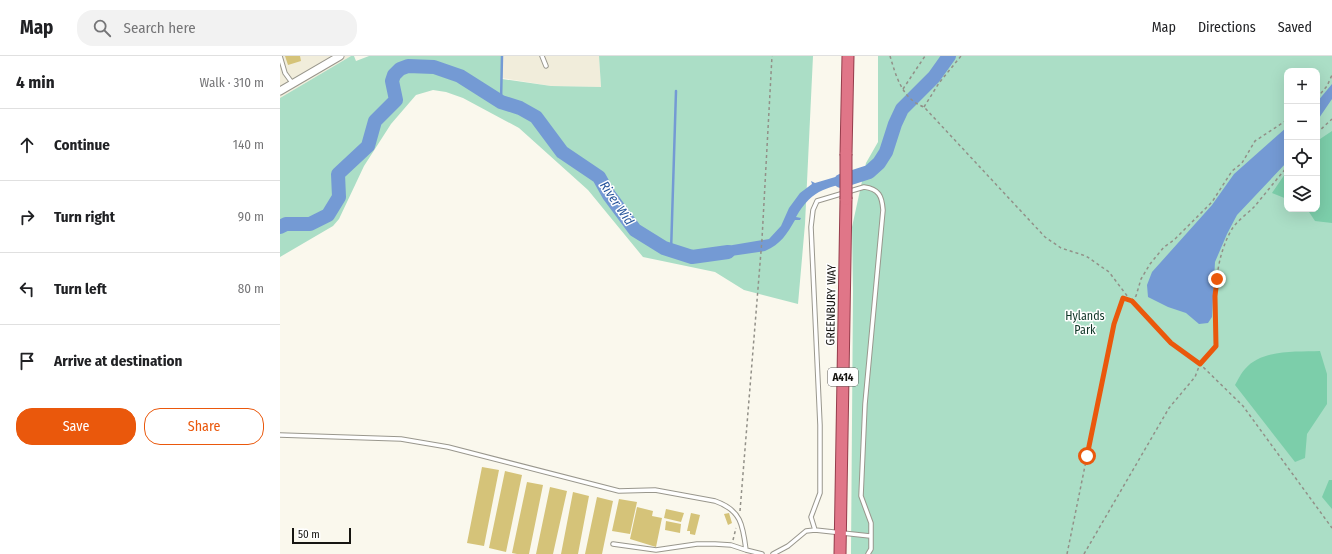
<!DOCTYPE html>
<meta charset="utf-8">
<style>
:root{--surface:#fff;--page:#f2f2f2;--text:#202124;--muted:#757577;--line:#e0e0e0;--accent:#ea580c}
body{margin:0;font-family:"Fira Sans Condensed",sans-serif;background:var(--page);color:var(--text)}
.controls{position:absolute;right:12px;top:12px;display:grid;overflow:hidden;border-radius:8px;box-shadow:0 4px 16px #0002}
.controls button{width:36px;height:36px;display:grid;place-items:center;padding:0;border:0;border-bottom:1px solid var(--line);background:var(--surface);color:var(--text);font:20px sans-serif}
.scale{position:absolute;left:12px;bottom:10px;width:59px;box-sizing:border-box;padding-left:4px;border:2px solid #161511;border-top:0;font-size:11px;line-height:14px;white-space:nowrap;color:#161511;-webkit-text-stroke:3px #fff;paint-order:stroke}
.stop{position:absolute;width:12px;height:12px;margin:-9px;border:3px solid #ea580c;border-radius:50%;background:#fff}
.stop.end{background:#ea580c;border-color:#fff;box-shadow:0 1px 4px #0008}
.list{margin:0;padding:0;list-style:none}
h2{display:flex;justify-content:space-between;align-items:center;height:52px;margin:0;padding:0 16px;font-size:17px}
h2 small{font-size:13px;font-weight:400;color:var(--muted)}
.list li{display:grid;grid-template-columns:26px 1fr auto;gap:12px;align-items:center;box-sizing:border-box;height:72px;padding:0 16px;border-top:1px solid var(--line)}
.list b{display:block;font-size:15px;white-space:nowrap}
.list em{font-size:13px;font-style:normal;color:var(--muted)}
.actions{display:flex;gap:8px;padding:12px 16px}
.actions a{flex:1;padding:9px 0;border:1px solid var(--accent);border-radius:16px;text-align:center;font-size:14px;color:var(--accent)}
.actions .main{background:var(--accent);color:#fff}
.icon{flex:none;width:22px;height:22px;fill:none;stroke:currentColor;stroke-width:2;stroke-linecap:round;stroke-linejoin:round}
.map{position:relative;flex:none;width:1052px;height:498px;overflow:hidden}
header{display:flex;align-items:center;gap:24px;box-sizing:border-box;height:56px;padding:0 20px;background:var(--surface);border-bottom:1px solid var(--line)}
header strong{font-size:19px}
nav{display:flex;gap:22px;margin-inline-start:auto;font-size:14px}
.search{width:280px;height:36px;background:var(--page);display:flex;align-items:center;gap:10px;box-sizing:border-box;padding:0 14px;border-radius:16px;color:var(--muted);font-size:15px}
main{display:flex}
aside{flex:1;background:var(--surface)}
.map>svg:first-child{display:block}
</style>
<header>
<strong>Map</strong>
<div class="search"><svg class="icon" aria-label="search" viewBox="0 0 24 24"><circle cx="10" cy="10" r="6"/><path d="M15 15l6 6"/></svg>Search here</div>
<nav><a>Map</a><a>Directions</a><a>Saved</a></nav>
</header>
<main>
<aside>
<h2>4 min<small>Walk · 310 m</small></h2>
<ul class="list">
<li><svg class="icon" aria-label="ahead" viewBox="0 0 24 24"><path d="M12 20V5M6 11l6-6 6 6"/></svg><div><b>Continue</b></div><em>140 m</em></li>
<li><svg class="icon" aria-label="right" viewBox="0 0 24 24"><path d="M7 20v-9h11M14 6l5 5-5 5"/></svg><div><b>Turn right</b></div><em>90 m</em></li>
<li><svg class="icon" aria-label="left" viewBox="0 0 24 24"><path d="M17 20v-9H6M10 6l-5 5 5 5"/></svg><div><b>Turn left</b></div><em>80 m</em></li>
<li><svg class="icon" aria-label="arrive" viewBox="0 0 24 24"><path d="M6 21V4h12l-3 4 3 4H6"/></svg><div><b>Arrive at destination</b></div></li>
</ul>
<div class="actions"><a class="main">Save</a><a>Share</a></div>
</aside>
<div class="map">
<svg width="1052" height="498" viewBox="0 0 1052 498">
<rect width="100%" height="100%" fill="#faf8ed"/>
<path fill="#f1eddb" d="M 0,0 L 71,0 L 0,42 Z
M 223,0 L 319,0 L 321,31 L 271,30 L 222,22 Z"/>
<path fill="#abdec6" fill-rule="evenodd" d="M 71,0 L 74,0 L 76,5 L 89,0 L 223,0 L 222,23 L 271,30 L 321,31 L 319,0 L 533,0 L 525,168 L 518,248 L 464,234 L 435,216 L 363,201 L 308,134 L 239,72 L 183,42 L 166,36 L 153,34 L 136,39 L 111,68 L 84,110 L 59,163 L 53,170 L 0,201 L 0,42 Z
M 598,0 L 1052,0 L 1052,498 L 571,498 L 573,235 L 572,171 L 586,107 L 598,86 ZM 1007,15 L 1037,15 L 1037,153 L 1007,153 Z"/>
<path fill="#7cceaa" d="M 1052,75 L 1052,167 L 1035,165 L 1027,153 L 1037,153 L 1037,85 Z
M 1007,115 L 1007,143 L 992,137 Z
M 1040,295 L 1047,318 L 1047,348 L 1027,378 L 1025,402 L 1015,406 L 955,329 C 958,324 961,317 965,313 C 982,293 1016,296 1040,295 Z
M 1049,424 L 1052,424 L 1052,453 L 1042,441 Z"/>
<path fill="#749ad4" d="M 1052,28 L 1052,43 L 1037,65 L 1037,46 Z
M 1007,71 L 1007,106 L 957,159 L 947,178 L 935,206 L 932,261 L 928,267 L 919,268 L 906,257 L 888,251 L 868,241 L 867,229 L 872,216 L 932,149 L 954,118 Z
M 579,114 L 579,124 C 549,132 533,131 516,161 L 521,162 L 520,164 L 515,164 C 507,178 501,188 485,195 L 431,203 L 429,193 L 489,183 L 501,170 L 509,152 L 520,137 L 532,128 L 531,125 L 535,127 Z"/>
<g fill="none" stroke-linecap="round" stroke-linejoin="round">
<path stroke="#749ad4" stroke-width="2.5" d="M 221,46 L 222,0
M 391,196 L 396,35"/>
<path stroke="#749ad4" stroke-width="14" d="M 561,125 L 589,116 L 599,107 L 606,96 L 615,68 L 622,53 L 654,21 L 669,0
M 0,171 L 6,168 L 30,168 L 48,159 L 59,141 L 58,118 L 88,90 L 95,65 L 116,44 L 112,25 L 114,19 L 120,13 L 128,10 L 154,11 L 180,20 L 221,46 L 240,52 L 256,61 L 282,96 L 319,121 L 329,139 L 355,174 L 384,192 L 412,201 L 448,196"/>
</g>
<path fill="#d5c379" d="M 5,0 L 20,0 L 21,5 L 8,9 Z
M 202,411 L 219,414 L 204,490 L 187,487 Z
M 225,415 L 242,419 L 226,496 L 209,492 Z
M 247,426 L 263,429 L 249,498 L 237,498 L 232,497 Z
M 270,431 L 287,435 L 273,498 L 256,498 Z
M 293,436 L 309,440 L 298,498 L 281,498 Z
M 317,441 L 333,445 L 322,498 L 305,498 Z
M 339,443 L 357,446 L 350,478 L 332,475 Z
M 357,451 L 373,455 L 372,460 L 382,462 L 376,491 L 350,483 Z
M 386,453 L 404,457 L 401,466 L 384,462 Z
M 411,457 L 420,459 L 415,479 L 410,478 L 410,475 L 407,475 Z
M 449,457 L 452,467 L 448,469 L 444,458 Z
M 386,465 L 401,468 L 400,477 L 385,474 Z"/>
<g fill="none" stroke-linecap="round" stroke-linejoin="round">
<defs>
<path id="service" d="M 0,0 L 5,17 L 13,28
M 262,0 L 266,10
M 0,379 L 121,383 L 168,391 L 339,435 L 375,434 L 435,445 C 461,454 463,469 466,494 L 482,498
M 535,474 L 590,480
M 333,488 L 376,494 L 417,488 L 435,488 L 451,489 L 466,494
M 493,498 L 508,490 L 526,475 L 535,474 L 531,461 L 540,437 L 540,369 L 531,171 L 533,154 L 537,145 L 584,131 C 599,133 602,140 603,154 L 585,348 L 581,440 L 591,467 L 591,493 L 588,498"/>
<path id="minor" d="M 0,35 L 60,0"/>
<path id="trunk" d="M 566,98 L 568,0
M 560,498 L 566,143"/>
</defs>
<use href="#service" stroke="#99978d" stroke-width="5.5"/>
<use href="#minor" stroke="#99978d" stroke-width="9"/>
<use href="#trunk" stroke="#953d4c" stroke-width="13"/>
<path stroke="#929088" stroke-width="1.5" stroke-dasharray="3 3" stroke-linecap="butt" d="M 610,0 C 616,20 622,43 644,51 L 765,181 L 781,192 L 806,200 L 829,216 L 851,245 L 891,287 L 920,308 L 963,350 L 1052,472
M 623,33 L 645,0
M 1037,42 L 1047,30 L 1052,19
M 644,51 L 659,27 L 681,0
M 1037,77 L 1052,63
M 851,245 L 856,240 L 861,223 L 870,208 L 884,191 L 894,184 L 932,146 L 952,115 L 962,107 L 975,85 L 1007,64
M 460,455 L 482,183 L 492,0
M 453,484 L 456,472
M 787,498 L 834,268 L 843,243 L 851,245
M 804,498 L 889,352 L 915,321 L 920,308 L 936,290 C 936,251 931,209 952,173 C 957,165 967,158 974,151 C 985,138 996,124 1007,111"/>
<use href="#service" stroke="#fff" stroke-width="3.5"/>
<use href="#minor" stroke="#fff" stroke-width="7"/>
<use href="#trunk" stroke="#e07688" stroke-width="11"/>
<defs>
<path id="trunk-bridge" d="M 566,143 L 566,98"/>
</defs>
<use href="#trunk-bridge" stroke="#953d4c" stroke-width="13" stroke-linecap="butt"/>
<use href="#trunk-bridge" stroke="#e07688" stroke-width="11"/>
</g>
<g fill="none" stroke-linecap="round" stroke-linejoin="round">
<path stroke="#ea580c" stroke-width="5" d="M 807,400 L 834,268 L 843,242 L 852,245 L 891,287 L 920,308 L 936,290 L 935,240 L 937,223"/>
</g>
<g text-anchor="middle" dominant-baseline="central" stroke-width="3" stroke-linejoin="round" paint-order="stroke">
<rect fill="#fff" stroke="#5c5b58" stroke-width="1" x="548" y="312" width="30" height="18" rx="3"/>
<g font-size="11" font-weight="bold" fill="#161511">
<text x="563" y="321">A414</text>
</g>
<g font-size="12" fill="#161511" stroke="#fff">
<text transform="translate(551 249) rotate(-89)">GREENBURY WAY</text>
</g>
<g font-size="12" fill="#0f3526" stroke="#fff">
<text x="805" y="260">Hylands<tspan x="805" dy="14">Park</tspan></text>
</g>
<g font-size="13" font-style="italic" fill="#27559c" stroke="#fff">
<text transform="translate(337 147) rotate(56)">River Wid</text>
</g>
</g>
</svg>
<div class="controls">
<button>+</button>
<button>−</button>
<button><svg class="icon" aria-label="locate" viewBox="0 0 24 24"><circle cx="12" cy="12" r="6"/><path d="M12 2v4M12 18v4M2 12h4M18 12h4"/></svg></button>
<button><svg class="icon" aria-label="layers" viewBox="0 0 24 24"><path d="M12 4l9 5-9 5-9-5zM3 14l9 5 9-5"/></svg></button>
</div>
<div class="scale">50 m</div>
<div class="stop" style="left:807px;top:400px"></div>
<div class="stop end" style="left:937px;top:223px"></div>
</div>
</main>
